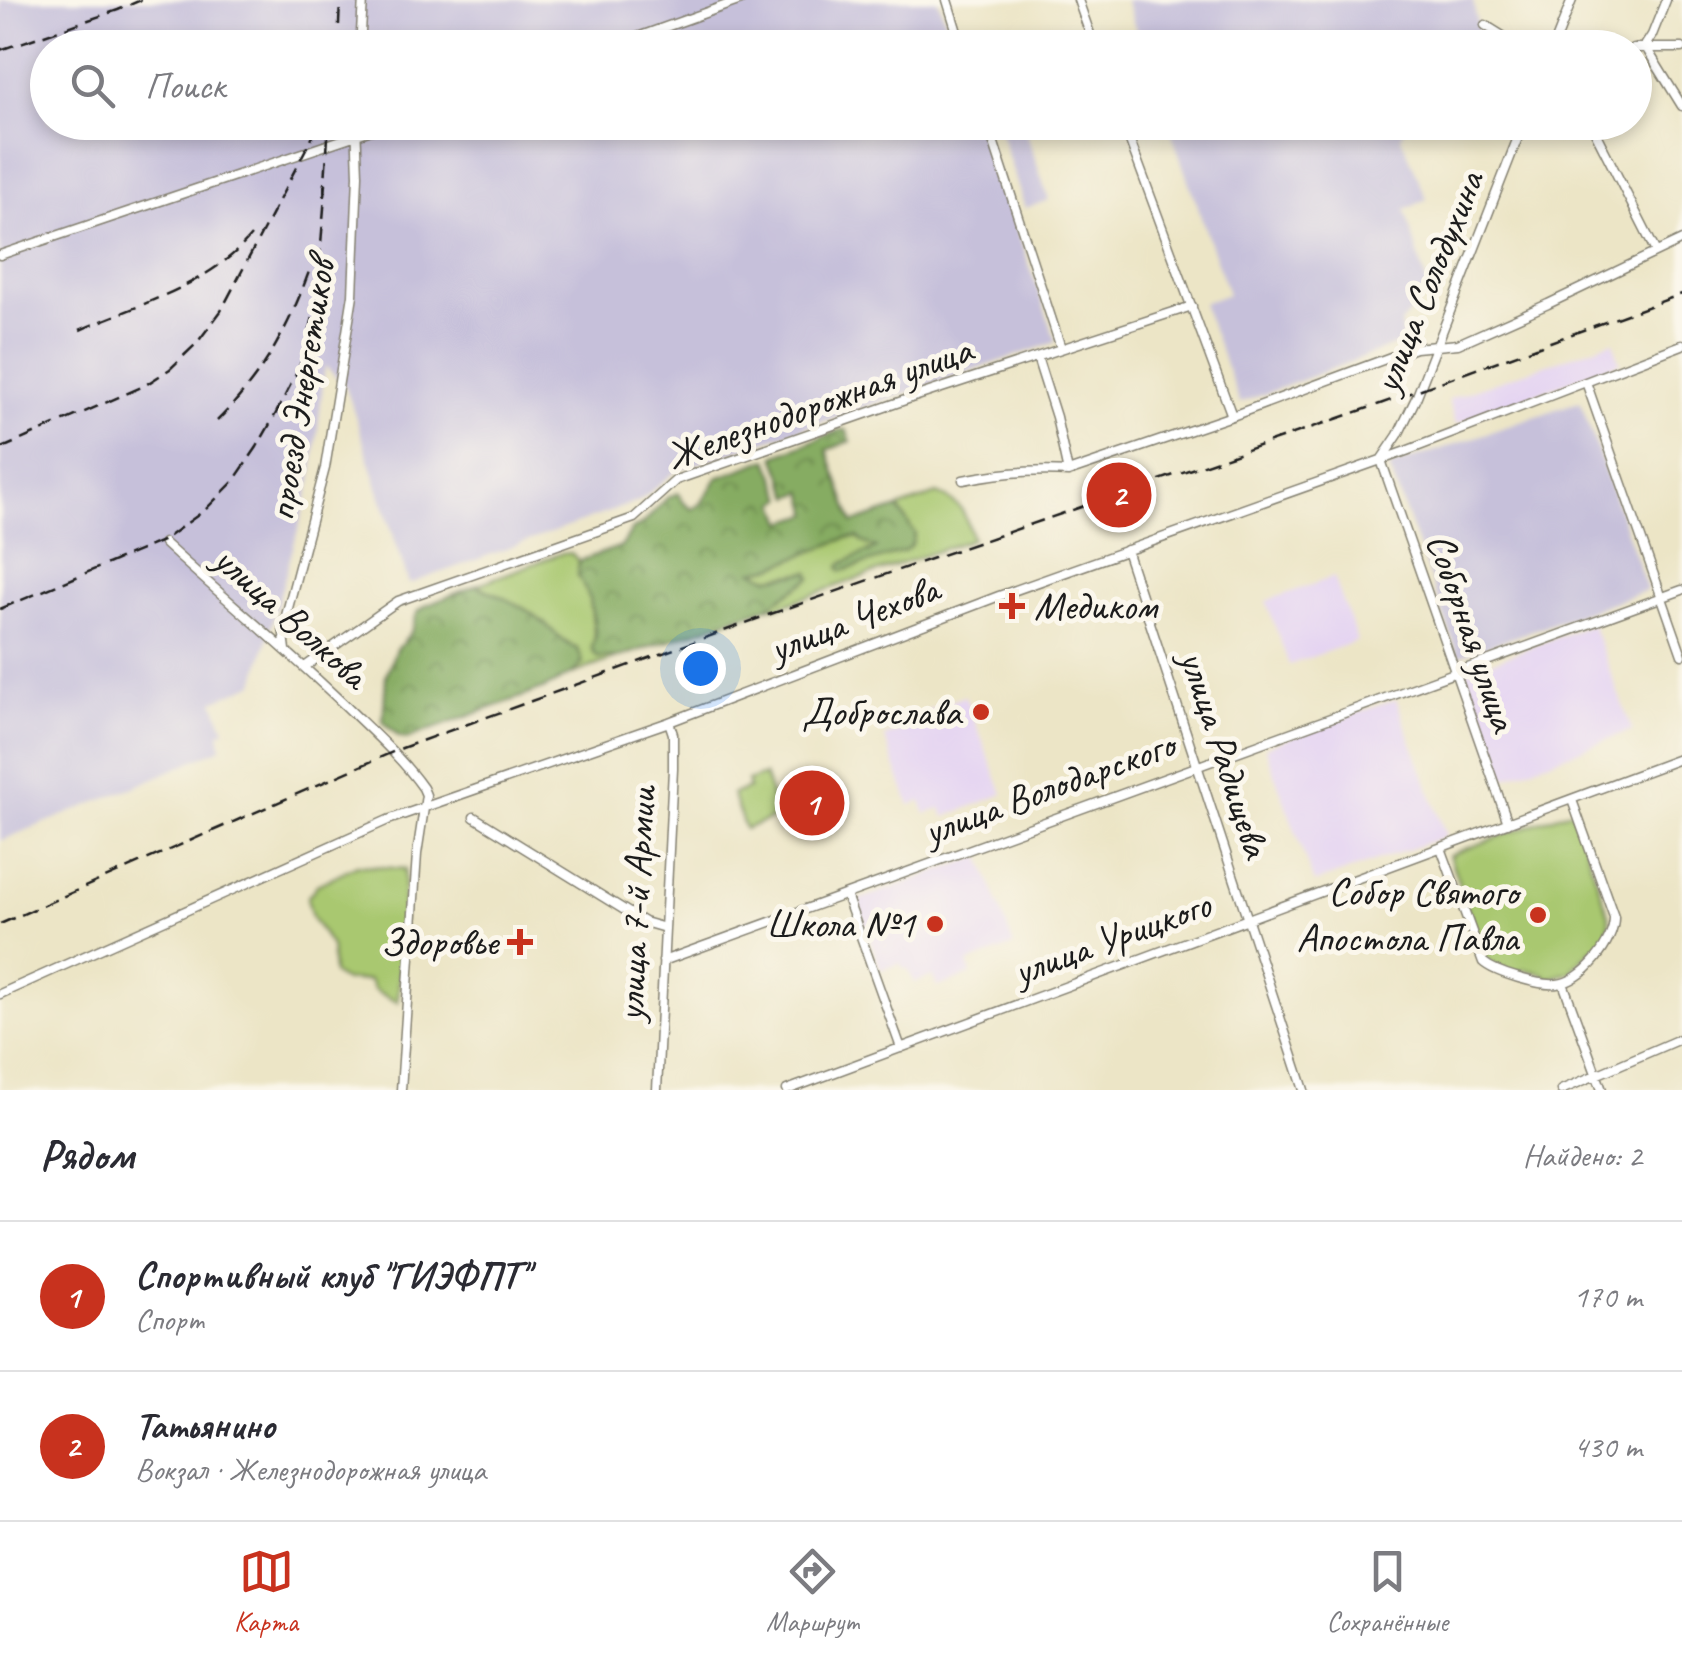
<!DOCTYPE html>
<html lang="ru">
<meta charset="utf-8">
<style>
:root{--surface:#fff;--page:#f7f7f7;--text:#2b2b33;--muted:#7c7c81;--line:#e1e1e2;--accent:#c8321e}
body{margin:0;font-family:Caveat,sans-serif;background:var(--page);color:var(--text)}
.you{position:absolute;left:700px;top:668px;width:35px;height:35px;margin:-25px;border:8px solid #fff;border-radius:50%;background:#1a73e8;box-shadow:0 0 0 15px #1a73e833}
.badge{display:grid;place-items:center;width:65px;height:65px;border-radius:50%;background:var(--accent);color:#fff;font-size:32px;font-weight:700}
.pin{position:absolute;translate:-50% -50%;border:5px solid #fff;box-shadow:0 2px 10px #0006}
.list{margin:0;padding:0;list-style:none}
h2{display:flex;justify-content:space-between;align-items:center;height:130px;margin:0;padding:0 40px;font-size:42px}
h2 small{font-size:32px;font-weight:400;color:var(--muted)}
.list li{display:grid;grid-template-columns:65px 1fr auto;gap:30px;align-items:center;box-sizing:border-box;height:150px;padding:0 40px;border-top:2px solid var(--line)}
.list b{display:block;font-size:38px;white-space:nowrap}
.list p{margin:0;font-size:32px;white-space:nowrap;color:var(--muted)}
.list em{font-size:32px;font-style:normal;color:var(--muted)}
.icon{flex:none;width:55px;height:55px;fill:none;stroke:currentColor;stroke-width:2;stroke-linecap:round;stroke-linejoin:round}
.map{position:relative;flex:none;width:1682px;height:1090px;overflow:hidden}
.search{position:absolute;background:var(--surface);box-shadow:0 5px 15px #0003;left:30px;right:30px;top:30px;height:110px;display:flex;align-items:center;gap:25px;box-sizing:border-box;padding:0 35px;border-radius:55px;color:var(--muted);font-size:38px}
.sheet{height:430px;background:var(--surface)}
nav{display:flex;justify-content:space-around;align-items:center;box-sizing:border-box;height:140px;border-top:2px solid var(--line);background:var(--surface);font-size:28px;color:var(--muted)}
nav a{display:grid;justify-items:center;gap:5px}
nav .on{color:var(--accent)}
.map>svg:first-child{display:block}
</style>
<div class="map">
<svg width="1682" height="1090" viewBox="0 0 1682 1090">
<defs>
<pattern id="forest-crowns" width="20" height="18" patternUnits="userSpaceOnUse" patternTransform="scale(2.5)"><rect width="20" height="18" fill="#86ac62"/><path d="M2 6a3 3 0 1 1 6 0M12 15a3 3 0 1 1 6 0" fill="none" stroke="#6d8b50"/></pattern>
</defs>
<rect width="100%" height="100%" fill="#fbf7ec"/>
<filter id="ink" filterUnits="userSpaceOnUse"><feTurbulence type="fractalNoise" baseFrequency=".01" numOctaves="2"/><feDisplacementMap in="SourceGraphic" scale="20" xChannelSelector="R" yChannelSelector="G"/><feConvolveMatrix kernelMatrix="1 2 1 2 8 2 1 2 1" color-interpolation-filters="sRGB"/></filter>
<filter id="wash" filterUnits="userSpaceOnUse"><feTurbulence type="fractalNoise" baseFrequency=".0048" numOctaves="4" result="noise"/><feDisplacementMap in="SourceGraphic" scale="40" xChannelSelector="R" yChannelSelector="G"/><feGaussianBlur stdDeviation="2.25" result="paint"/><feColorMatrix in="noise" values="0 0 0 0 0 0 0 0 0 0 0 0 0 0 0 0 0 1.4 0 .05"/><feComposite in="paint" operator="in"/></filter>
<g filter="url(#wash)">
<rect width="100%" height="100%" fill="#ece5c6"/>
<path fill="#e4d3f2" d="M 1613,341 L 1620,362 L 1456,424 L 1448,399 Z
M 1334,577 L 1357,641 L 1289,665 L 1266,601 Z
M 1592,624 L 1632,730 L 1502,779 L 1462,673 Z
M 965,696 L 1003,794 L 945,817 L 941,808 L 926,814 L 921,801 L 910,805 L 884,737 L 906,729 L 903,720 Z
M 1396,699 L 1446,836 L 1314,883 L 1265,747 Z
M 981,856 L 1014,946 L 968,963 L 971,975 L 937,987 L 933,976 L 914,983 L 908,968 L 903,969 L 901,963 L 881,970 L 856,901 Z"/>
<path fill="#c6c0da" d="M 0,0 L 938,0 L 955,47 L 48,48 L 48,122 L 980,123 L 1056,342 L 676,471 L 639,501 L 409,584 L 346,387 L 325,366 L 312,480 L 255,683 L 214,701 L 225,730 L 219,732 L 221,748 L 139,785 L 0,841 Z
M 1125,0 L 1473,0 L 1479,35 L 1467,48 L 1142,47 Z
M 997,123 L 1023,123 L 1049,200 L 1025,208 Z
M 1168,123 L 1407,123 L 1401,137 L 1427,199 L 1405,210 L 1429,292 L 1400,323 L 1403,342 L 1240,403 L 1202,303 L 1228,294 Z
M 1580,401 L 1647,590 L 1459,656 L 1389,467 Z"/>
<path fill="#a9c86f" stroke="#627246" stroke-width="2.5" d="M 937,494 C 963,503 966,514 972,539 L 780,606 L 765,608 L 811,578 L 809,572 L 769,578 L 751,571 L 770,568 L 846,538 L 858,537 L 877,548 L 842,564 L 915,534 L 898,508 Z
M 571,553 L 579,561 L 578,575 L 590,599 L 597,657 L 617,658 L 572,674 L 583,663 L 578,649 C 562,643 553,630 540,620 C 521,604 497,595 476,585 L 560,554 Z
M 764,775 L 779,816 L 745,829 L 732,794 L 749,788 L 747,781 Z
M 1572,810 L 1609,915 L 1609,931 L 1599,949 L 1593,949 L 1574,967 L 1573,972 L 1547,979 L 1544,974 L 1523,969 L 1520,973 C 1503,969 1490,967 1482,951 L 1449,855 Z
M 357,865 L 405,869 L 398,1002 L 375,991 L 369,980 L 345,981 L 333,974 L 331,946 L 312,917 L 307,898 L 317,885 Z"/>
<path fill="url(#forest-crowns)" stroke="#51643f" stroke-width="2.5" d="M 840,430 L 846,430 L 851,441 L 827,450 L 853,523 L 898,508 L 915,534 L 912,544 L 905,551 L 842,571 L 839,568 L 841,564 L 876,548 L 862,542 L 858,537 L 846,538 L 770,568 L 753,571 L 769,578 L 809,572 L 811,578 L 765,608 L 617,658 L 597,657 C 590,649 591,645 596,636 L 590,599 L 578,575 L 579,561 L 622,546 L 632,530 L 644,523 L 667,498 L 678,493 L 684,503 L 692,509 L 701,504 L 717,478 L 768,459 L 784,498 L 777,503 L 784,522 L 810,514 L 804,492 L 791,497 L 775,456 Z
M 476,585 C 497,595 521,604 540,620 C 553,630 562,643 578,649 L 583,663 L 572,674 L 543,689 L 406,739 L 398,736 L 383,722 L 386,675 L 396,649 L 403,643 L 412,630 L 417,613 L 425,606 Z"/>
</g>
<g filter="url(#ink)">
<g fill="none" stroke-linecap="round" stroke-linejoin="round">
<defs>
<path id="minor" d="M 947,0 L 962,48
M 1078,0 L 1095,48
M 1666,0 L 1652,35 L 1645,46 L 1682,106
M 1485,25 L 1522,48
M 360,48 L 363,0
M 607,48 L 741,0
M 1553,48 L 1572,0
M 1633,48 L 1682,48
M 987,122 L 1061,348
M 1123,122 L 1232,416
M 1590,122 L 1656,252
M 0,255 L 395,122
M 1037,357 L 1056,417 L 1068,472
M 1586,382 L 1682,655
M 1381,460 L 1508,823
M 1381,460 L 1398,435 L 1417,396 L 1524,122
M 963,480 C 997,473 1034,470 1068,472 L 1232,416 L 1415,348 L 1458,344 L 1548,304 L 1682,240
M 164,543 C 227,601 293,654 354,714 C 378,737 404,761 423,788 L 426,795 L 417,854 L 401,1090
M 1126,550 L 1304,1090
M 286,650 L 283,627 L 325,468 L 353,295 L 358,175 L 356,122
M 306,666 L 398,601 L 634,518 L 676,480 L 908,399 L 1192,306
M 474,817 L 644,922 L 665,928
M 1441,848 L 1483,962 C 1495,973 1541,986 1557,984 C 1583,982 1615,942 1614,917 L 1572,800
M 846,895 L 901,1048
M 663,961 L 1682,590
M 1563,983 L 1602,1090
M 0,994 L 388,820 L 669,722 L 999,596 L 1406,451 L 1682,345
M 657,1090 L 673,769 L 673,734 L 669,722
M 787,1090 L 1682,758
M 1561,1090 L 1682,1038"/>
</defs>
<use href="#minor" stroke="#848071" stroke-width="11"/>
<use href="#minor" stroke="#fff" stroke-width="8"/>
<path stroke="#1c1c1c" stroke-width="2.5" stroke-dasharray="15 8" stroke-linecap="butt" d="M 338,48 L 340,0
M 0,50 L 118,10 L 141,0
M 324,197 L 329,122
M 80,330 C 137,305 210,285 251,236
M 217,421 C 264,374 289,328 311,266
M 0,449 L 144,386 L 170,369 L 197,343 L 221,311 L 320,122
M 0,609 L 162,541 L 205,510 L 233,482 L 257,447 L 273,419 L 298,370 L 306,347 L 316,304 L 326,184
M 0,924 L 402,748 L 765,616 L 1380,404 L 1682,294"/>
</g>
</g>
<g fill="#c8321e" stroke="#fbf7ec" stroke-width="4">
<path d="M1007 591h10v10h10v10h-10v10h-10v-10h-10v-10h10z"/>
<circle cx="981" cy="712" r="10"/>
<circle cx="1538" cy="915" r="10"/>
<circle cx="935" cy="924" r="10"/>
<path d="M515 927h10v10h10v10h-10v10h-10v-10h-10v-10h10z"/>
</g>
<g text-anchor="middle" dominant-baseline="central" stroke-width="10" stroke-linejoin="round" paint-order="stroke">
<g font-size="40" fill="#1c1c1c" stroke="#fbf7ec">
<text transform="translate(1428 282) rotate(-68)">улица Солодухина</text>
<text transform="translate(301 390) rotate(-81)">проезд Энергетиков</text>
<text transform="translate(819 403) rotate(-20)">Железнодорожная улица</text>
<text transform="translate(291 617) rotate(42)">улица Волкова</text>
<text transform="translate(854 619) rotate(-21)">улица Чехова</text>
<text transform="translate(1472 632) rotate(71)">Соборная улица</text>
<text transform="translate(1225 754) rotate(72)">улица Радищева</text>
<text transform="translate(1049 788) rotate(-20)">улица Володарского</text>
<text transform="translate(636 904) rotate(-87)">улица 7-й Армии</text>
<text transform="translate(1112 938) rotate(-20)">улица Урицкого</text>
</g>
<g font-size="40" fill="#1c1c1c" stroke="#fbf7ec" text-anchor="end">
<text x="1034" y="606" text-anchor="start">Медиком</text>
<text x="961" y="712">Доброслава</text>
<text x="1518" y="892">Собор Святого<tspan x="1518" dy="46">Апостола Павла</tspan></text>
<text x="915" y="924">Школа №1</text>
<text x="498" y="942">Здоровье</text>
</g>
</g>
</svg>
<div class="you"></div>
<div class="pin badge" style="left:812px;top:803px">1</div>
<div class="pin badge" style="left:1119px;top:495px">2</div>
<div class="search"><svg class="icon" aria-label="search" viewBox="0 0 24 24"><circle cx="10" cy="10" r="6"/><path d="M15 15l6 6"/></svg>Поиск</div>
</div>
<section class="sheet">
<h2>Рядом<small>Найдено: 2</small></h2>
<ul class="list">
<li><span class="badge">1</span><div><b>Спортивный клуб &quot;ГИЭФПТ&quot;</b><p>Спорт</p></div><em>170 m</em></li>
<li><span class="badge">2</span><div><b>Татьянино</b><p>Вокзал · Железнодорожная улица</p></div><em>430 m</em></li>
</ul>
</section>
<nav>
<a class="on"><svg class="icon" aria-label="map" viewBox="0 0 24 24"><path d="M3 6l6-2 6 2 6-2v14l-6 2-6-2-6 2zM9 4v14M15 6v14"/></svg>Карта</a>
<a><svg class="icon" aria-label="directions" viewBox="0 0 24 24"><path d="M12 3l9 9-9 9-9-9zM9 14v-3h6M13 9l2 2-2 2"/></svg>Маршрут</a>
<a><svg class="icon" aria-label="saved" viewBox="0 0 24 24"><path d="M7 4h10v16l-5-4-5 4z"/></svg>Сохранённые</a>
</nav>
